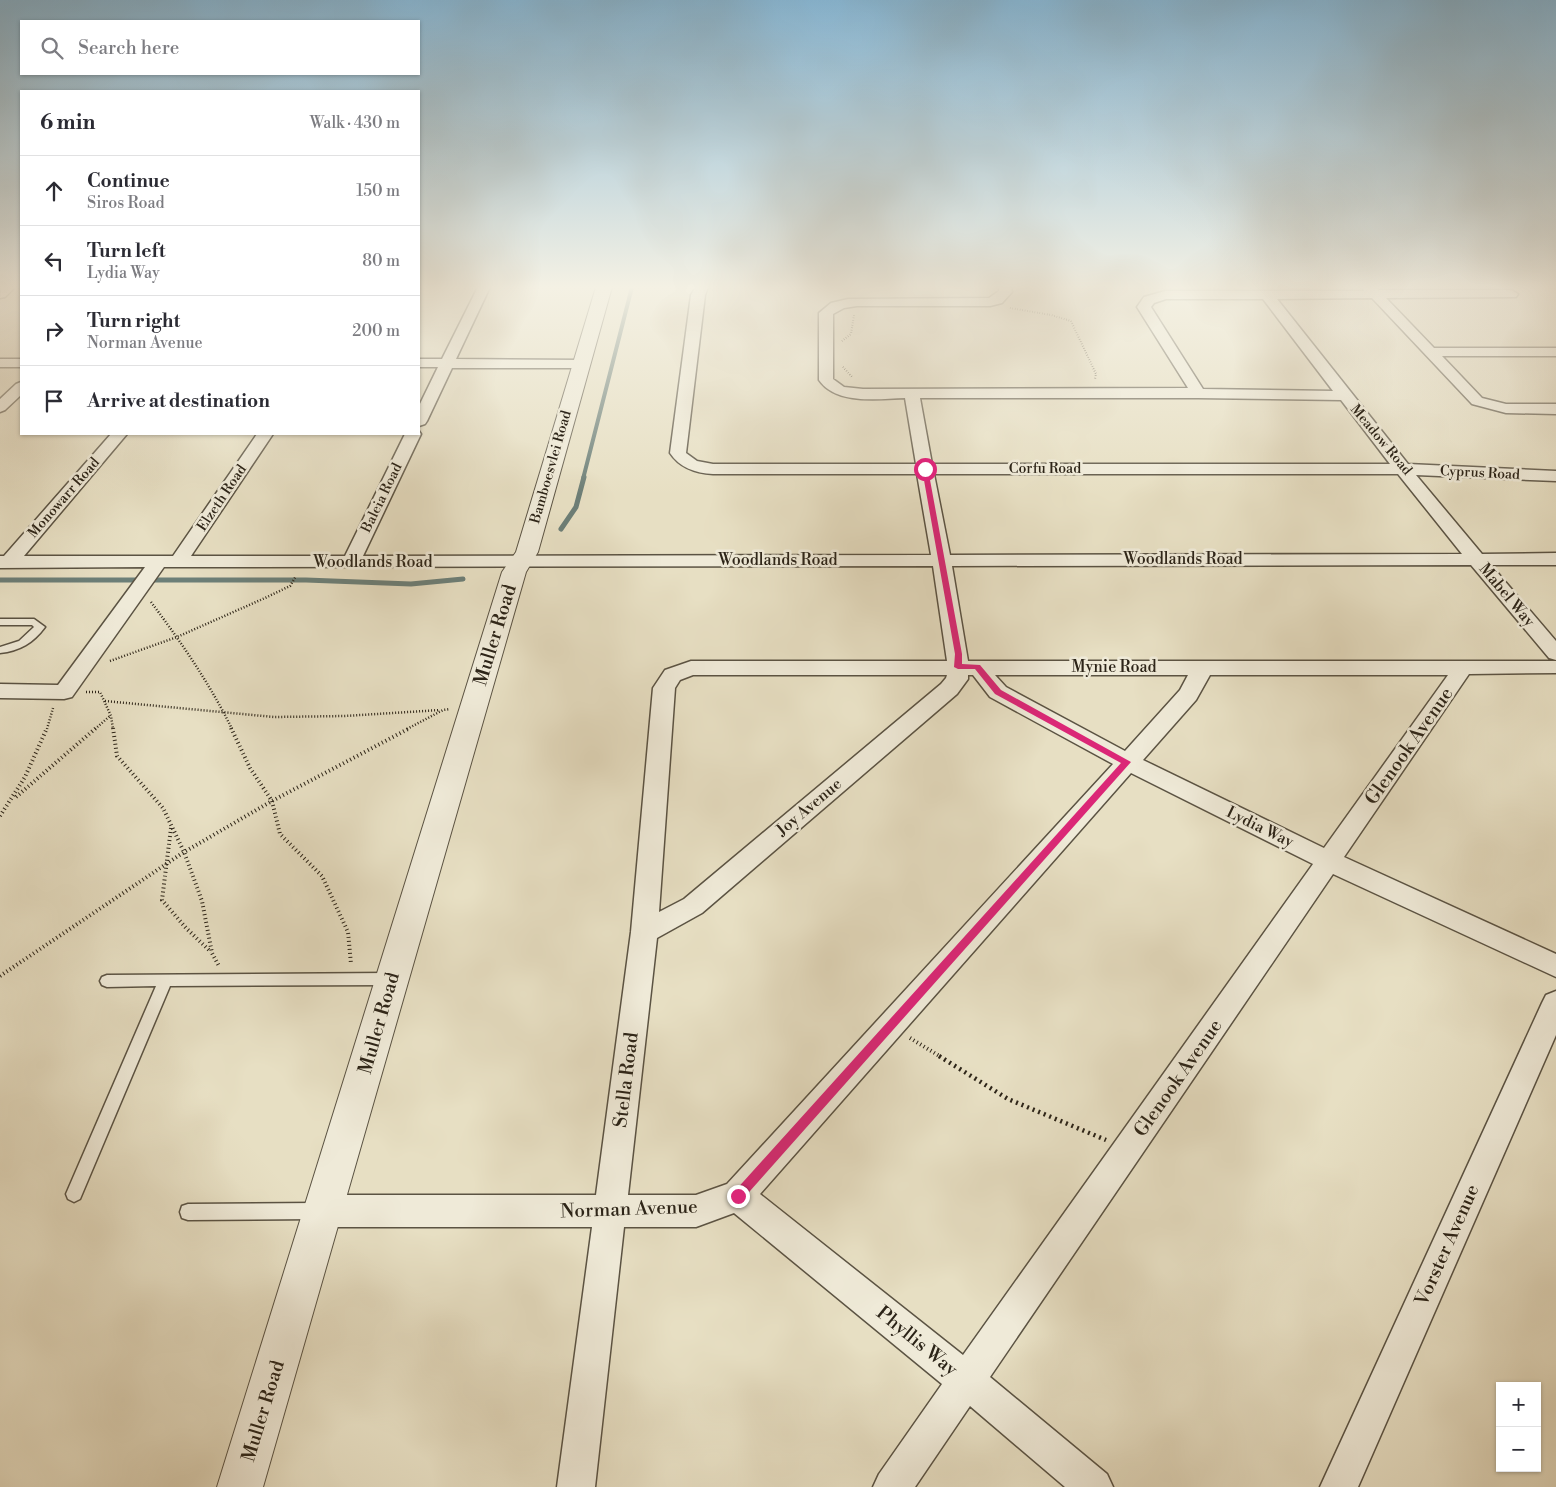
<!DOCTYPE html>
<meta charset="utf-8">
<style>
:root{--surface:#fff;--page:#f7f7f7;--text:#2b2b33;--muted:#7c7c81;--line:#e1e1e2}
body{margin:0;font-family:"Libre Bodoni",serif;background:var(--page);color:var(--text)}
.controls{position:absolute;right:15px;bottom:15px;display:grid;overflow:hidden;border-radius:0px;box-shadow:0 1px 4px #0004}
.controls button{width:45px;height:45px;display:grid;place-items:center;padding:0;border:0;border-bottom:1px solid var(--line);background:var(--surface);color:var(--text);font:25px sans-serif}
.stop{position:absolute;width:15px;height:15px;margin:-11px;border:4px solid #db2777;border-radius:50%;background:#fff}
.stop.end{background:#db2777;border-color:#fff;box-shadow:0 1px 5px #0008}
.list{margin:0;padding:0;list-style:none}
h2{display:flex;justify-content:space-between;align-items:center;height:65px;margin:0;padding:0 20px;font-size:21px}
h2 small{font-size:16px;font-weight:400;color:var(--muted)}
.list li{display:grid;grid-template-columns:32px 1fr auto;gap:15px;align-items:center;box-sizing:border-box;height:70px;padding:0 20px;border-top:1px solid var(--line)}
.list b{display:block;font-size:19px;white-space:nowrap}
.list p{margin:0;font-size:16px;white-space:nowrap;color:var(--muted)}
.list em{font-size:16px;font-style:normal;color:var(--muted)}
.icon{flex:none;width:28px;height:28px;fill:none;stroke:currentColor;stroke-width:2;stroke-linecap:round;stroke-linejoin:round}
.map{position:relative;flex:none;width:1556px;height:1487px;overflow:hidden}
.search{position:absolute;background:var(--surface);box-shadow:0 1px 4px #0004;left:20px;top:20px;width:400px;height:55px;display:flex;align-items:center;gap:12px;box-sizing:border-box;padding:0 18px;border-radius:0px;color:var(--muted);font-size:19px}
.panel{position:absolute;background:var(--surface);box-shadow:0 1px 4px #0004;left:20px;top:90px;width:400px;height:345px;border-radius:0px}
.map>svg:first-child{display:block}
</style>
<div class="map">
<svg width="1556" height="1487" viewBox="0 0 1556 1487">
<rect width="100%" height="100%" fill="#e7dfc3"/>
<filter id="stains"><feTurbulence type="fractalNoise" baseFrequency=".004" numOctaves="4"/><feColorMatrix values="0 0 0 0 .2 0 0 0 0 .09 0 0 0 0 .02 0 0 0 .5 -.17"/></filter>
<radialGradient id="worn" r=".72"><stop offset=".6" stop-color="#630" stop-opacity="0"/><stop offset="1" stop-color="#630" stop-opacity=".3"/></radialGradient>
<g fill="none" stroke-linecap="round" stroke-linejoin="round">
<path stroke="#6c7f78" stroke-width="4" d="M 583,479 L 632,287"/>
<path stroke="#6c7f78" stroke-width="5" d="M 561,529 L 576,507 L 584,477
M 0,580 L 306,580 L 411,584 L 463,579"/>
<defs>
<path id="service" d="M 0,619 L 34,619 L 45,627 C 33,643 20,651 0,653 L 0,647 L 19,641 L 34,627 L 32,625 L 0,625 Z
M 390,973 L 395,975 L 397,979 L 395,983 L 390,985 L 170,986 L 80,1199 L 74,1202 L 68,1199 L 66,1194 L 156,986 L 107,987 L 102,985 L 100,981 L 102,977 L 107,975 Z
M 317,1203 L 323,1206 L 325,1211 L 323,1216 L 317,1219 L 188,1220 L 182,1218 L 180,1212 L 182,1206 L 188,1204 Z"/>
<path id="minor" d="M 15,287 L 5,297 L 0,298 L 1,287 Z
M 478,287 L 490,287 L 456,359 L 582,360 L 587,361 L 589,364 L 587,367 L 582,368 L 452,368 L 427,421 L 425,424 L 419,426 L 419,406 L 438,367 L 419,367 L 419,359 L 442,359 Z
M 696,287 L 708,287 L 705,295 L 686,453 L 697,461 L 713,464 L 916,464 L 905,398 C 878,399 836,405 819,380 L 819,313 L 831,303 L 848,299 L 989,298 L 999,291 L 999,287 L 1011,287 L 1012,292 L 1002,303 L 990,306 L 857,306 L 844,308 L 833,314 L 833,379 L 844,387 L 863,389 L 1188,388 L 1137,307 L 1144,297 L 1165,291 L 1364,291 L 1363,287 L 1375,287 L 1379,290 L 1511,290 L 1518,294 L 1516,297 L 1386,298 L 1434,348 L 1556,348 L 1556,356 L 1442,356 L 1482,398 L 1506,404 L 1556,404 L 1556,414 L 1506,413 L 1472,404 L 1372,298 L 1277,299 L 1408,464 L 1556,471 L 1556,481 L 1416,475 L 1482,554 L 1556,553 L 1556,565 L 1491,565 L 1556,641 L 1556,660 L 1549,658 L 1471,565 L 952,566 L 968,661 L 1556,661 L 1556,673 L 1469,674 L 1344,857 L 1556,954 L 1556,977 L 1333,874 L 990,1377 L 1107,1474 L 1113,1487 L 1065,1487 L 970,1406 L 915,1487 L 873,1487 L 879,1474 L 942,1384 L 734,1213 L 696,1227 L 624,1227 L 595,1487 L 557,1487 L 592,1227 L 324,1227 L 313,1222 L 308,1211 L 313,1200 L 324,1195 L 596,1195 L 631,932 L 653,688 L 665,670 L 691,661 L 947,661 L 933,566 L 164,567 L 72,697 L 64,699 L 0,698 L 0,684 L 58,685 L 145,567 L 0,568 L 0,556 L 4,556 L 111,434 L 127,434 L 24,556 L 173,556 L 257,434 L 273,434 L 191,556 L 345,556 L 405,434 L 419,434 L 419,431 L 421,434 L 363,556 L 931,555 L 917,474 L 713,474 C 695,473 680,468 670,453 L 691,295 ZM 1166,299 L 1263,299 L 1333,391 L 1203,389 L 1151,307 L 1154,303 ZM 920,398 L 1198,398 L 1341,400 L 1390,464 L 932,464 ZM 934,474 L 1398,474 L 1462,554 L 950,555 ZM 693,675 L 947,675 L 946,678 L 941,684 L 684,899 L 659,912 L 675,688 L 680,680 ZM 968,675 L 973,675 L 990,697 L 1113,764 L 727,1184 L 696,1195 L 628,1195 L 657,938 L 702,913 L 957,694 L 968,679 ZM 995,675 L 1188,675 L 1180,690 L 1125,751 L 1006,687 ZM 1210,675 L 1448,675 L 1324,848 L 1143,760 L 1196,700 ZM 1131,773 L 1313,864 L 963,1355 L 760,1194 Z
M 0,359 L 21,359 L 21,367 L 0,367 Z
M 21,382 L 21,395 L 5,410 L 0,412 L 0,399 L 16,384 Z
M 1556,991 L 1556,1035 L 1358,1487 L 1320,1487 L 1542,1003 L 1546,995 Z"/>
<path id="tertiary" d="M 596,287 L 612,287 L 538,552 L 526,572 L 263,1487 L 217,1487 L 502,572 L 516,552 Z"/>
</defs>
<use href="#service" stroke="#5b5343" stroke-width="3"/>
<use href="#minor" stroke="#5b5343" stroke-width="3"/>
<use href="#tertiary" stroke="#5b5343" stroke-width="2"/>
<path stroke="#2c2418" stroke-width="2" stroke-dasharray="0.5 2" stroke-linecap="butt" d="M 1010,308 L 1051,315 L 1071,321 L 1096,374 L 1095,379
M 842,341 L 851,334 L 854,315
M 843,367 L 852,377"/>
<path stroke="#2c2418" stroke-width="2.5" stroke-dasharray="1 2" stroke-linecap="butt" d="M 151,602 C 181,642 210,684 232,729
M 110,661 L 177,637 L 265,598 L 290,586 L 296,576
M 86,692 L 100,692 L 111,716 L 113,729
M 105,701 L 274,717 L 345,716 L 440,710
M 47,729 L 53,708
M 95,729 L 110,716
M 407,729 L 443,710 L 450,709"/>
<path stroke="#2c2418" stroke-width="4" stroke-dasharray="1 3" stroke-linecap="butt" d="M 113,728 L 117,756 L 163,808 L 184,852 L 202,901 L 212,953 L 219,966
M 231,728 L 250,768 L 272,801 L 280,834 L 322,876 L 348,932 L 351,964
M 16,797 L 96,728
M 0,816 L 25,777 L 47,728
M 171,828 L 162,900 L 186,928 L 211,952
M 0,976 L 184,852 L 272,801 L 410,728
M 910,1038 L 941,1057"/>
<path stroke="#2c2418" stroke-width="4.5" stroke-dasharray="2 4" stroke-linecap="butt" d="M 939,1056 L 1008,1099 L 1106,1140"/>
<use href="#service" fill="#efead8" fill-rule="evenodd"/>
<use href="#minor" fill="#efead8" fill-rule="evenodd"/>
<use href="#tertiary" fill="#efead8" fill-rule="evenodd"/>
</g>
<linearGradient id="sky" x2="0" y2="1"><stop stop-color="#87b7d5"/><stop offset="0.58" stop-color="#f4f1e4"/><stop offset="1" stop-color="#f4f1e4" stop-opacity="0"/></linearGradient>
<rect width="1556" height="495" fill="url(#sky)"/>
<path fill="#db2777" d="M 925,467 L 928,469 L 962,654 L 962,664 L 980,665 L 1001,690 L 1131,762 L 742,1200 L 738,1202 L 734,1200 L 733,1196 L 734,1192 L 1121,763 L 995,694 L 975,669 L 958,669 L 954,667 L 955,654 L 922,469 Z"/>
<g text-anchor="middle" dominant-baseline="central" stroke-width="5" stroke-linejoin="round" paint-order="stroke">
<g font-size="14" fill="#2c2418" stroke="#efead8">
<text transform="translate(1381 440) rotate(50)">Meadow Road</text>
<text transform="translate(551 467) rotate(-74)">Bamboesvlei Road</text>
<text x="1045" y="469">Corfu Road</text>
<text transform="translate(1480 473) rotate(3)">Cyprus Road</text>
<text transform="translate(64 498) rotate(-49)">Monowarr Road</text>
<text transform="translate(222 498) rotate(-56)">Elzeth Road</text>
<text transform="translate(382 498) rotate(-64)">Baleia Road</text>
</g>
<g font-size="16" fill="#2c2418" stroke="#efead8">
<text x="1183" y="559">Woodlands Road</text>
<text x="778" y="560">Woodlands Road</text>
<text x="373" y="562">Woodlands Road</text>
<text transform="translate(1507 595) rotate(50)">Mabel Way</text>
<text x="1114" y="667">Mynie Road</text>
<text transform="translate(809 807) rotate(-40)">Joy Avenue</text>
<text transform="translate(1260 827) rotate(26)">Lydia Way</text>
</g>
<g font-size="19" fill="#2c2418" stroke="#efead8">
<text transform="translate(495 635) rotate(-73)">Muller Road</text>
<text transform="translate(1409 746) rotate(-55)">Glenook Avenue</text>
<text transform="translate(379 1023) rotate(-74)">Muller Road</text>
<text transform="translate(1178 1078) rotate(-55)">Glenook Avenue</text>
<text transform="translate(626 1080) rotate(-83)">Stella Road</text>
<text transform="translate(629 1209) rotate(-2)">Norman Avenue</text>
<text transform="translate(1447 1245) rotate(-66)">Vorster Avenue</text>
<text transform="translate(917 1341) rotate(39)">Phyllis Way</text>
<text transform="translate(263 1411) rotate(-73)">Muller Road</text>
</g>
</g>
<rect width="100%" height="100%" filter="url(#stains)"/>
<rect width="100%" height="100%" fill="url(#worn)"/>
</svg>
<div class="controls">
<button>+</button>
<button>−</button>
</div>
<div class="stop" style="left:925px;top:469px"></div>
<div class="stop end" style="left:738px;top:1196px"></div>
<div class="search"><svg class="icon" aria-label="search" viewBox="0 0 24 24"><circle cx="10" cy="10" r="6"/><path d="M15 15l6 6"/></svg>Search here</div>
<section class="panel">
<h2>6 min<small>Walk · 430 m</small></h2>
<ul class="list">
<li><svg class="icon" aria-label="ahead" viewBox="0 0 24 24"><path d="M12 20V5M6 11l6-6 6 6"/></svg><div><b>Continue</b><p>Siros Road</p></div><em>150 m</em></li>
<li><svg class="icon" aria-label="left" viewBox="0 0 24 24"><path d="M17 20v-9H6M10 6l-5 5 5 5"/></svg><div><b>Turn left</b><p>Lydia Way</p></div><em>80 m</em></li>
<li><svg class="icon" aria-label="right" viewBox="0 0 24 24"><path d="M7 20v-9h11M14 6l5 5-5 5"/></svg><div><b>Turn right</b><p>Norman Avenue</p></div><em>200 m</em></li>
<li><svg class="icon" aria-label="arrive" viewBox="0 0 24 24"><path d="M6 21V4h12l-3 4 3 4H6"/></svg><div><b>Arrive at destination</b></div></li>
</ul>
</section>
</div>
